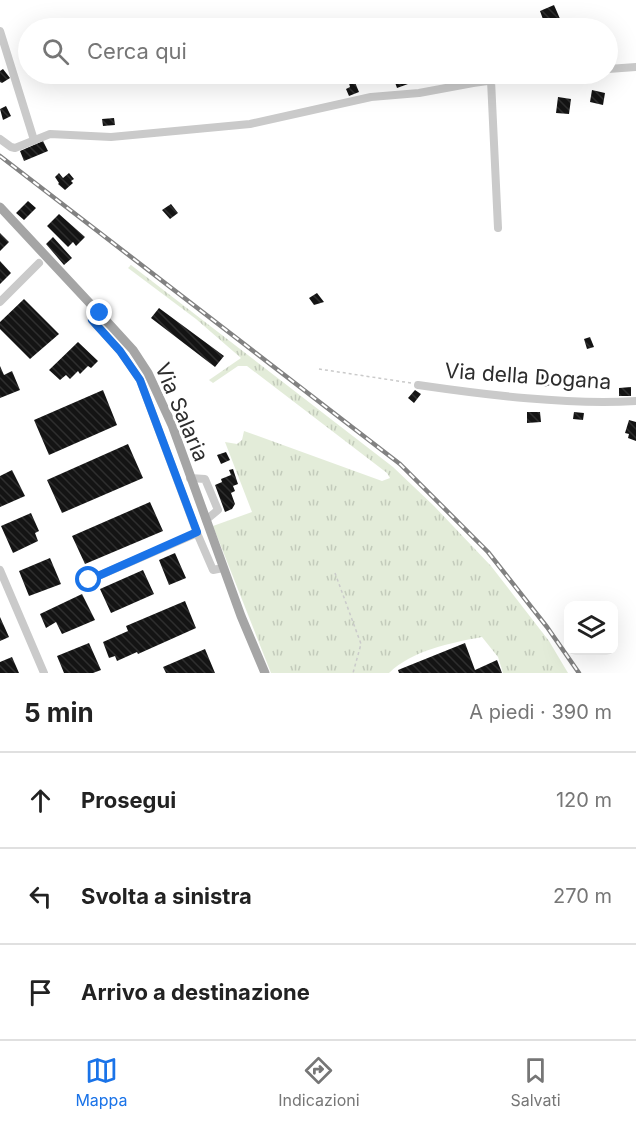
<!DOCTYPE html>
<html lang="it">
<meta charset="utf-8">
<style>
:root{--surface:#fff;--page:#f6f6f6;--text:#222;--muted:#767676;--line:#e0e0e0;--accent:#1a73e8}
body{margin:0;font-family:Inter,sans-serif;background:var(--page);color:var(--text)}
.controls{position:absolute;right:18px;bottom:18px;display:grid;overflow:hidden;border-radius:12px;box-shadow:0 6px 24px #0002}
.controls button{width:54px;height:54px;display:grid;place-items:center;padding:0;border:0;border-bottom:2px solid var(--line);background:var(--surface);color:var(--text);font:30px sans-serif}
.stop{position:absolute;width:18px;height:18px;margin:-14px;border:4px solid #1a73e8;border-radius:50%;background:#fff}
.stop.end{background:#1a73e8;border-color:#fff;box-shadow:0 2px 6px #0008}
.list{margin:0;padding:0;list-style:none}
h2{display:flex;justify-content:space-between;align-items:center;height:78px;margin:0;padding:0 24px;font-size:26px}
h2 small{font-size:20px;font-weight:400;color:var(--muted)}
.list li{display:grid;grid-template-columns:39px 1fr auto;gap:18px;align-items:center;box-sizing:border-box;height:96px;padding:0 24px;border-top:2px solid var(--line)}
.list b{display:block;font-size:22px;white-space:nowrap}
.list em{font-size:20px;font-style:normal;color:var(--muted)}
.icon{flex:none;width:33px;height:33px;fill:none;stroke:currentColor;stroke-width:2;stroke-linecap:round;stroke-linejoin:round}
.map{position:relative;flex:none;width:636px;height:673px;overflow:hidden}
.search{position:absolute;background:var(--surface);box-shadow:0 6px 24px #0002;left:18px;right:18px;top:18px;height:66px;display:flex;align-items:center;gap:15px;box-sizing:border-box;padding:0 21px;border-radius:33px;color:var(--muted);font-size:22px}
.sheet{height:366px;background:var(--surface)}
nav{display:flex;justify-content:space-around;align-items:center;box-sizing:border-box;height:84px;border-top:2px solid var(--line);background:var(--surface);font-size:16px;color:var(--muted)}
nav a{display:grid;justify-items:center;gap:3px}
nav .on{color:var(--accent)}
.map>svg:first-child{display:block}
</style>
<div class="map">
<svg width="636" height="673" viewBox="0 0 636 673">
<defs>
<pattern id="grass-tufts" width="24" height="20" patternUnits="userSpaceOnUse" patternTransform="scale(1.5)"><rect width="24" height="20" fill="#e3ecd9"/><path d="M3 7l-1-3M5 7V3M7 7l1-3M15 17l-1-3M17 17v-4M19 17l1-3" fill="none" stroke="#c3cbbb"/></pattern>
<pattern id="building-back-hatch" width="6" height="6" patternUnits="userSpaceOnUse" patternTransform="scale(1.5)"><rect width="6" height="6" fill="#141414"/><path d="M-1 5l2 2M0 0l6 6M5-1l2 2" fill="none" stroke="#2e2e2e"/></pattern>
</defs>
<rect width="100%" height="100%" fill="#fff"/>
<path fill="url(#grass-tufts)" d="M 131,265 L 393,467 L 434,506 L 491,566 L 549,641 L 568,673 L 503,673 L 498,657 L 482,637 C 450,643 413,650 389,673 L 271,673 L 213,526 L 252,512 L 225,442 L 237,444 L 242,440 L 244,431 L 382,481 L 390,478 L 387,473 L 247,366 L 238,366 L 213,383 L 209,380 L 241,358 L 196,319 L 128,268 Z"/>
<path fill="url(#building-back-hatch)" d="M 554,5 L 564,28 L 545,28 L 543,23 L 544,22 L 540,11 Z
M 615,40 L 616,50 L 608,51 L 608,41 Z
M 3,69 L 10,78 L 2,83 L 0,82 L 0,71 Z
M 392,74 L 405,74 L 408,84 L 397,88 Z
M 354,80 L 359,92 L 349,96 L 346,89 L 350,87 L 349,83 Z
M 592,90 L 605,93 L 603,105 L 590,102 Z
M 558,97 L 571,99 L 569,114 L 556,113 Z
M 6,106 L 11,116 L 3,120 L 0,109 Z
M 114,118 L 115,125 L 103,126 L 102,119 Z
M 43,141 L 48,151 L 24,161 L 20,151 Z
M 59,173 L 63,178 L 69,173 L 74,179 L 71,181 L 73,183 L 65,190 L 58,184 L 59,183 L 55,177 Z
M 28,201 L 36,208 L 24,220 L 16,213 Z
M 171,204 L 178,213 L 170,219 L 162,210 Z
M 59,214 L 85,237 L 76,246 L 73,242 L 68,247 L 47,226 Z
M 0,233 L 9,242 L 0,251 Z
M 53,237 L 72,258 L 64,265 L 46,244 Z
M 0,261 L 11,273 L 0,284 Z
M 317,293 L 324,302 L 314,305 L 309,298 Z
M 24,299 L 59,334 L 30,359 L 0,329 L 0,322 Z
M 159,308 L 224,356 L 215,367 L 151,318 Z
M 590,337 L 594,347 L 587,349 L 584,339 Z
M 78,342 L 98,361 L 91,368 L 88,366 L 80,374 L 78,371 L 70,379 L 66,375 L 60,380 L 49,370 Z
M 0,366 L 4,375 L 12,371 L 20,390 L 0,398 Z
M 547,369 L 553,384 L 544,387 L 539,372 Z
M 631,387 L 631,396 L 619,396 L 619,388 Z
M 103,390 L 117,425 L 49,455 L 34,420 Z
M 415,390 L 421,394 L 414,403 L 408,398 Z
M 527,412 L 540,412 L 541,422 L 527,423 Z
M 574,412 L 584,413 L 583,420 L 573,419 Z
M 629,420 L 636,422 L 636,441 L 628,438 L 629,434 L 625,433 Z
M 128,444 L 143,478 L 62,513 L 47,480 Z
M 226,452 L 230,460 L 221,464 L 217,455 Z
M 233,469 L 238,484 L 233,486 L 235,491 L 231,493 L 235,504 L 232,509 L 225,512 L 215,485 L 222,482 L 221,479 L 231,475 L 229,470 Z
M 12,470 L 25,496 L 0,507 L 0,476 Z
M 150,502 L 163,531 L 85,564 L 72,536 Z
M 31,513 L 39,531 L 35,533 L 38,541 L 13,553 L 1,526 Z
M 175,553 L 186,578 L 169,585 L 159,560 Z
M 50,558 L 61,584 L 29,596 L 19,571 Z
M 143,570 L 154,594 L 111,613 L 100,589 Z
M 82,594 L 95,620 L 62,634 L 56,622 L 46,628 L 40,614 Z
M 185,601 L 196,628 L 138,654 L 137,652 L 117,661 L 115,656 L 109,658 L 103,642 L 128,631 L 126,626 Z
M 0,617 L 9,637 L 0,641 Z
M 89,643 L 101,670 L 93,673 L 64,673 L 57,656 Z
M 465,643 L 475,670 L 497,660 L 502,673 L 399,673 L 398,670 Z
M 205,649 L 215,673 L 166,673 L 163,667 Z
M 12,657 L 19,673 L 0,673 L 0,662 Z"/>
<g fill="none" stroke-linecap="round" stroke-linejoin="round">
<path stroke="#cacaca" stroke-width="1.5" stroke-dasharray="3 3" stroke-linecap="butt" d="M 319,369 L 411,383
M 335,573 L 361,644 L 353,673"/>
<path stroke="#cacaca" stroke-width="8" d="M 0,31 L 34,140
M 608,69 L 636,67
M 491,80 L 498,228
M 0,139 L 11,147 L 15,148 L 50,134 L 111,137 L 250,124 L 371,97 L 419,93 L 473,83 L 538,74
M 0,302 L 39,263
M 100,313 L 92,320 L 120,351 L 140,380 L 197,533 L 213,570 L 223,568
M 418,385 C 487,395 567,405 636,401
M 190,478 L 205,479 L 218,510 L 206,520
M 0,570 L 44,673
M 89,580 L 197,533"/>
<path stroke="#a5a5a5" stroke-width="9" d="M 0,207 L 112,327 L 133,350 L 148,373 L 172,425 L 241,616 L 265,673"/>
<defs>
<path id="rail" d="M 0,156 L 400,464 L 488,552 L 547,627 L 579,673"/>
</defs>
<use href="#rail" stroke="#828282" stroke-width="4.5"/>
<use href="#rail" stroke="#fff" stroke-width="2" stroke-dasharray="7" stroke-linecap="butt"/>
</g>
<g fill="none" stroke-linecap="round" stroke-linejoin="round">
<path stroke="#1a73e8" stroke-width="8" d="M 89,580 L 197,532 L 140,380 L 120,351 L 92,320 L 100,313"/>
</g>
<g text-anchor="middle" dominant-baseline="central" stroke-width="6" stroke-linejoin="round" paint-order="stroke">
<g font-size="21" fill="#2d2d2d" stroke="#fff">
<text transform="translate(528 376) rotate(4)">Via della Dogana</text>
<text transform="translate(182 412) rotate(67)">Via Salaria</text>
</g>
</g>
</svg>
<div class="controls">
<button><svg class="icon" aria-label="layers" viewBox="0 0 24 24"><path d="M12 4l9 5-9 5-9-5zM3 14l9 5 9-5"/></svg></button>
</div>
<div class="stop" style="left:89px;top:580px"></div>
<div class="stop end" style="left:100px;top:313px"></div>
<div class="search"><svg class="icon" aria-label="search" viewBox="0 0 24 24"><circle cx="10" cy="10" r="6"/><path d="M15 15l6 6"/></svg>Cerca qui</div>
</div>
<section class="sheet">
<h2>5 min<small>A piedi · 390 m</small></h2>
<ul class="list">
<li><svg class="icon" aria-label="ahead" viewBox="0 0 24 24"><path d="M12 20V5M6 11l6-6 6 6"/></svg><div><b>Prosegui</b></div><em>120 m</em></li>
<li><svg class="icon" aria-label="left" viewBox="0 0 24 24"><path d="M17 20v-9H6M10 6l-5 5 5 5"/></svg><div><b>Svolta a sinistra</b></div><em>270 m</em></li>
<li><svg class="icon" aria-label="arrive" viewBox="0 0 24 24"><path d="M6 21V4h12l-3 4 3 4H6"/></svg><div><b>Arrivo a destinazione</b></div></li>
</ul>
</section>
<nav>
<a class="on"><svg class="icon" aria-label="map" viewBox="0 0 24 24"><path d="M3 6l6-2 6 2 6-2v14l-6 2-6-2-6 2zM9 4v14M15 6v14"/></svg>Mappa</a>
<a><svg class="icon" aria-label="directions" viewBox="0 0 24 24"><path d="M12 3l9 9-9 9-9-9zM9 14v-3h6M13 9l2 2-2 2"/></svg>Indicazioni</a>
<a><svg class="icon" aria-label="saved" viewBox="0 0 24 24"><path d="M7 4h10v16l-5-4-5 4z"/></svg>Salvati</a>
</nav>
